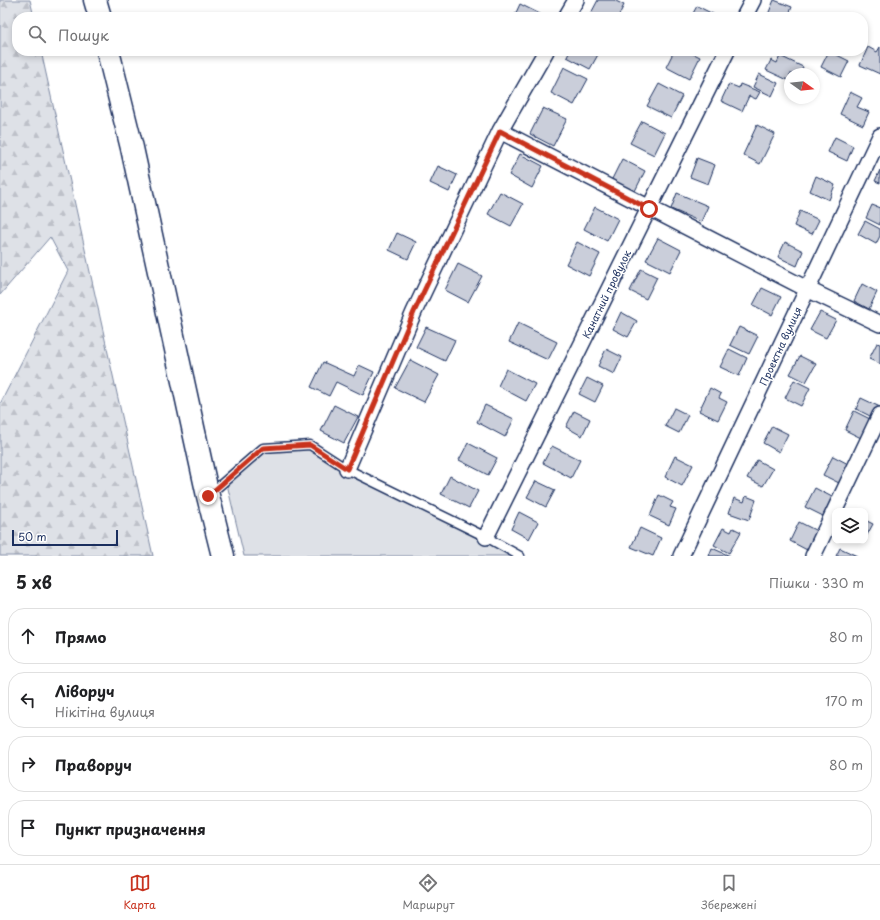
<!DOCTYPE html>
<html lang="uk">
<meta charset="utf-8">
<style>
:root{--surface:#fff;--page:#f2f2f2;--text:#202124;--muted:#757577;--line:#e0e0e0;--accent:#c8321e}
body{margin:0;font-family:"Playpen Sans",sans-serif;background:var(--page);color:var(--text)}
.controls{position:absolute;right:12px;bottom:12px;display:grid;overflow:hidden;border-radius:8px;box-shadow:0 2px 6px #0003}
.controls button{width:36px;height:36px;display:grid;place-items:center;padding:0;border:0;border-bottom:1px solid var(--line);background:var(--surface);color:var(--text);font:20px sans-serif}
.compass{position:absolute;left:784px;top:68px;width:36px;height:36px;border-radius:50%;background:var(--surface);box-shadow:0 2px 6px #0003;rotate:105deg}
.scale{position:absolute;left:12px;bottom:10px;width:106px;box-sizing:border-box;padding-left:4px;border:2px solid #1b2f5e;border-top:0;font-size:11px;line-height:14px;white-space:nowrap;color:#1b2f5e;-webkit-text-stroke:3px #fff;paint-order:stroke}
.stop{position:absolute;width:12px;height:12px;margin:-9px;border:3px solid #c8321e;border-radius:50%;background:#fff}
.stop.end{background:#c8321e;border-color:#fff;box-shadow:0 1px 4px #0008}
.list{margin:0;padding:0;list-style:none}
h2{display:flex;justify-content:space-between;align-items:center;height:52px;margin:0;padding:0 16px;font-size:17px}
h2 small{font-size:13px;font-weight:400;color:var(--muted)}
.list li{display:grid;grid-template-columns:26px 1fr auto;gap:12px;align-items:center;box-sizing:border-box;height:56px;margin:0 8px 8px;padding:0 8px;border:1px solid var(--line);border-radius:16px}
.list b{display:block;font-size:15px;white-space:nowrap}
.list p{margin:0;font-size:13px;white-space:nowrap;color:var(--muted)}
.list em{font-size:13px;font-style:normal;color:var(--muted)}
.icon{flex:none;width:22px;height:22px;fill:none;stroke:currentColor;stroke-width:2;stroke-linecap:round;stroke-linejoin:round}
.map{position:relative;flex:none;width:880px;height:556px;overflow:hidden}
.search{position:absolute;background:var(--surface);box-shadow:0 2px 6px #0003;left:12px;right:12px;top:12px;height:44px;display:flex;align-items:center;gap:10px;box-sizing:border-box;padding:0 14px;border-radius:16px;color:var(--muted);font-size:15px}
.sheet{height:308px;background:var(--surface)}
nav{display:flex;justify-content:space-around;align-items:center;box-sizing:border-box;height:56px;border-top:1px solid var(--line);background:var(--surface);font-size:11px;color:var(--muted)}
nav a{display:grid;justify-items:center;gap:2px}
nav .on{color:var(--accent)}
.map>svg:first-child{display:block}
</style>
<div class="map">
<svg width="880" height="556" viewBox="0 0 880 556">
<defs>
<pattern id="forest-firs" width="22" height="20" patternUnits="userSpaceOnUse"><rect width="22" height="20" fill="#dee1e7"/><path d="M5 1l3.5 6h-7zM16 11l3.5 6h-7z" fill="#bec1c9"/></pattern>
</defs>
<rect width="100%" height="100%" fill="#fff"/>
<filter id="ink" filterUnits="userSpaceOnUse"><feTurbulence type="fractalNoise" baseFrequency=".025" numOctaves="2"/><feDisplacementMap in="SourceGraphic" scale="8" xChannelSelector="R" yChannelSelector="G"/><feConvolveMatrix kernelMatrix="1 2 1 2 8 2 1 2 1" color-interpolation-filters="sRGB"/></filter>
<g filter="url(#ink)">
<path fill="#dee1e7" stroke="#7c88a2" d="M 310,445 L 520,556 L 244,556 L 226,480 L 263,448 Z"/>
<path fill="url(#forest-firs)" stroke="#7c88a2" d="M 0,0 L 30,0 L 34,17 L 17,17 L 17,51 L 41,51 L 153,556 L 0,556 L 0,404 L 68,271 L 50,237 L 0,295 Z"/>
<path fill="#caceda" stroke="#1b2f5e" d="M 598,0 L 614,0 L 624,5 L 618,17 L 589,17 Z
M 774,0 L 792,7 L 790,12 L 793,13 L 791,17 L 767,17 Z
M 520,4 L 542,15 L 541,17 L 514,17 Z
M 697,6 L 719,17 L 691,17 Z
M 868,47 L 877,52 L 880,47 L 880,74 L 860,65 Z
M 570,51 L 600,51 L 590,69 L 567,57 Z
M 674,51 L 688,51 L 700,57 L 689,79 L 666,67 Z
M 829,51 L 849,61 L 841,77 L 821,67 Z
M 780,56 L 803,67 L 800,74 L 790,74 L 790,81 L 766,70 L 771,60 L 777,63 Z
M 564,67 L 588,79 L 574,105 L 551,93 Z
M 759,74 L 778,83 L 772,96 L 753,87 Z
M 659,84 L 682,96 L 671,118 L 647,106 Z
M 729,84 L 739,88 L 740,84 L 760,92 L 756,99 L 749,96 L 742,111 L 721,101 Z
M 850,92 L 862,98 L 857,107 L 869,112 L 863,125 L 840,114 Z
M 543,108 L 567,119 L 553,146 L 530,134 Z
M 642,121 L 665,133 L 654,155 L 630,143 Z
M 757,125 L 775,134 L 760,164 L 743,155 Z
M 835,137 L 853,146 L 847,161 L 828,152 Z
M 520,154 L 543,166 L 532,188 L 509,175 Z
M 697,158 L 715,165 L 708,184 L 690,177 Z
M 622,159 L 645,171 L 634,193 L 611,181 Z
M 438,166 L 457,175 L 449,192 L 430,183 Z
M 880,170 L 880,183 L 875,181 Z
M 816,176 L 835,185 L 829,200 L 810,191 Z
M 500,192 L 523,204 L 511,226 L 488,214 Z
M 677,193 L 708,206 L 701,222 L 671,209 Z
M 872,205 L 880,208 L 880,225 L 866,218 Z
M 595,207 L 618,219 L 607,241 L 584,229 Z
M 800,211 L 819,220 L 812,234 L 794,226 Z
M 865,221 L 880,229 L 880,236 L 876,244 L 858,234 Z
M 397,233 L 416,242 L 408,259 L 389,250 Z
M 658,238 L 681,250 L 670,272 L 646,260 Z
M 577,242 L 600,254 L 589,276 L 566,264 Z
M 785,242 L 803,251 L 797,266 L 778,257 Z
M 458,264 L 482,276 L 468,302 L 445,290 Z
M 641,269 L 657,277 L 646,299 L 630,291 Z
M 862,284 L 877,292 L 869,309 L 854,301 Z
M 762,288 L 781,297 L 772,315 L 753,305 Z
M 621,312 L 637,321 L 628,337 L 613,329 Z
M 820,312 L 836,320 L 826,338 L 810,330 Z
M 518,323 L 557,342 L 548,360 L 509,342 Z
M 426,327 L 455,340 L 445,361 L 416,347 Z
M 739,327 L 758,336 L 749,354 L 730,345 Z
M 877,343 L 880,344 L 880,364 L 869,359 Z
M 606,349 L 622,357 L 614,374 L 598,366 Z
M 729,349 L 747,358 L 739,376 L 720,367 Z
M 800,356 L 816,364 L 806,382 L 790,374 Z
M 410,360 L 439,375 L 424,402 L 395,388 Z
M 323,362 L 354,376 L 359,365 L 374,372 L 363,395 L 336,382 L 329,396 L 311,387 Z
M 506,369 L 535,384 L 526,401 L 498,386 Z
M 587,378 L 603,386 L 595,402 L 579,394 Z
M 794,380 L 810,388 L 801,406 L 785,398 Z
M 710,388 L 721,394 L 719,398 L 727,402 L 718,420 L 699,411 Z
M 861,398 L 880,407 L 874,418 L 856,409 Z
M 334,405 L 358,417 L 344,443 L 321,431 Z
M 485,405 L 514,419 L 505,437 L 477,422 Z
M 674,408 L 688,415 L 679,433 L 665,426 Z
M 574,411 L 590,419 L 582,436 L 566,427 Z
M 854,411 L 872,420 L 863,439 L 845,430 Z
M 772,426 L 788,434 L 779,452 L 763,443 Z
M 468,443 L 497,458 L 488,475 L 459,460 Z
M 552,446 L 580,460 L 571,478 L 543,463 Z
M 675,456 L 693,465 L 682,486 L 665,477 Z
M 833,456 L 850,465 L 841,484 L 823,475 Z
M 757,460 L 773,469 L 763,486 L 747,478 Z
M 450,476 L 478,491 L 469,508 L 441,494 Z
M 536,481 L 555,490 L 546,507 L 527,497 Z
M 815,488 L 832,497 L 823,516 L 805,507 Z
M 659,495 L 673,502 L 670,507 L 676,509 L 669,525 L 650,516 Z
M 746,496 L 756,500 L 749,520 L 729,513 L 734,498 L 744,502 Z
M 519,512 L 538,522 L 529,539 L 511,529 Z
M 865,520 L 873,524 L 867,535 L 865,534 Z
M 799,522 L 817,531 L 807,550 L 790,541 Z
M 640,528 L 661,538 L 653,556 L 631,547 Z
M 723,528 L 731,532 L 733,528 L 741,532 L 729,553 L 714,545 Z
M 712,548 L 730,556 L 709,556 Z
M 840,548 L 857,556 L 836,556 Z"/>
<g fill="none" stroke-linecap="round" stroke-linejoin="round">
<defs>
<path id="lane" d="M 210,494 L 263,448 L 310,445 L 347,469 L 486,537 L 520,556"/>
<path id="street" d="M 566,17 L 576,0
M 744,17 L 753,0
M 500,131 L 807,289 L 880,324
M 347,469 L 414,312 L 500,131 L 546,51
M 486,537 L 727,51
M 681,556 L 880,136
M 813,556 L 880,415"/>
<path id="secondary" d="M 95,0 L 100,17
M 108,51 L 132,148 L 208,496 L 223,556"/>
</defs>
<use href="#lane" stroke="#1b2f5e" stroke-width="11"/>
<use href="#street" stroke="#1b2f5e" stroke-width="18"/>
<use href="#secondary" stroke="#1b2f5e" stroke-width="25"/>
<use href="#lane" stroke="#fff" stroke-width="8"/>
<use href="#street" stroke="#fff" stroke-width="15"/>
<use href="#secondary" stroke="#fff" stroke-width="22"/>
</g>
</g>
<g fill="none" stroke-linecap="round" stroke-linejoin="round" filter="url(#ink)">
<path stroke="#c8321e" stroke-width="5" d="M 208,496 L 263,448 L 310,445 L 347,469 L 414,312 L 500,131 L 649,209"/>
</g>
<g text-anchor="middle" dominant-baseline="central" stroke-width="3" stroke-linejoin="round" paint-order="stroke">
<g font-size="10" fill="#1b2f5e" stroke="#fff">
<text transform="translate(606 294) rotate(-64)">Канатний провулок</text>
<text transform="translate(780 346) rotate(-65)">Проектна вулиця</text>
</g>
</g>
</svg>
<div class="controls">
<button><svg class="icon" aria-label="layers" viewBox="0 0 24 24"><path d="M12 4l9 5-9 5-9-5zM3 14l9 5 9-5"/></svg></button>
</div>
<svg class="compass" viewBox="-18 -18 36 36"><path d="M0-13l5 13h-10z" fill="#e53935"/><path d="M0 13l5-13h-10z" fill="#757577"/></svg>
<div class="scale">50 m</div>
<div class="stop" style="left:649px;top:209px"></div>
<div class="stop end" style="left:208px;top:496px"></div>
<div class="search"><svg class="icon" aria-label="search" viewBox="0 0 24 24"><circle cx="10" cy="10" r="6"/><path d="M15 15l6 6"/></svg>Пошук</div>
</div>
<section class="sheet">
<h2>5 хв<small>Пішки · 330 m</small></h2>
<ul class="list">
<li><svg class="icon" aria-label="ahead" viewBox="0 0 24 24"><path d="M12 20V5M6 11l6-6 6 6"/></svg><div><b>Прямо</b></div><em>80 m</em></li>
<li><svg class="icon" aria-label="left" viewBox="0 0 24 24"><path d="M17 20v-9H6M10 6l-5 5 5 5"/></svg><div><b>Ліворуч</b><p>Нікітіна вулиця</p></div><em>170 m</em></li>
<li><svg class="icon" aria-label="right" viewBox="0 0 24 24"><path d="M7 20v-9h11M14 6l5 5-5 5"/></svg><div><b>Праворуч</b></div><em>80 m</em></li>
<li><svg class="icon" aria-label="arrive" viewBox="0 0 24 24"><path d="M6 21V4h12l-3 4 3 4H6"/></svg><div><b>Пункт призначення</b></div></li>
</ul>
</section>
<nav>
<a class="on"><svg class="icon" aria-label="map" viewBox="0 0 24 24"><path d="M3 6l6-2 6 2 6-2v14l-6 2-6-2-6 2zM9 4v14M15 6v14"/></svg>Карта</a>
<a><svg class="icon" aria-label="directions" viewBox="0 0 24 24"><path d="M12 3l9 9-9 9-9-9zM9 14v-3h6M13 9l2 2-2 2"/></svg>Маршрут</a>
<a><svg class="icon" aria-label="saved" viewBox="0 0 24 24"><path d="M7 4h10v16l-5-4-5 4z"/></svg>Збережені</a>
</nav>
